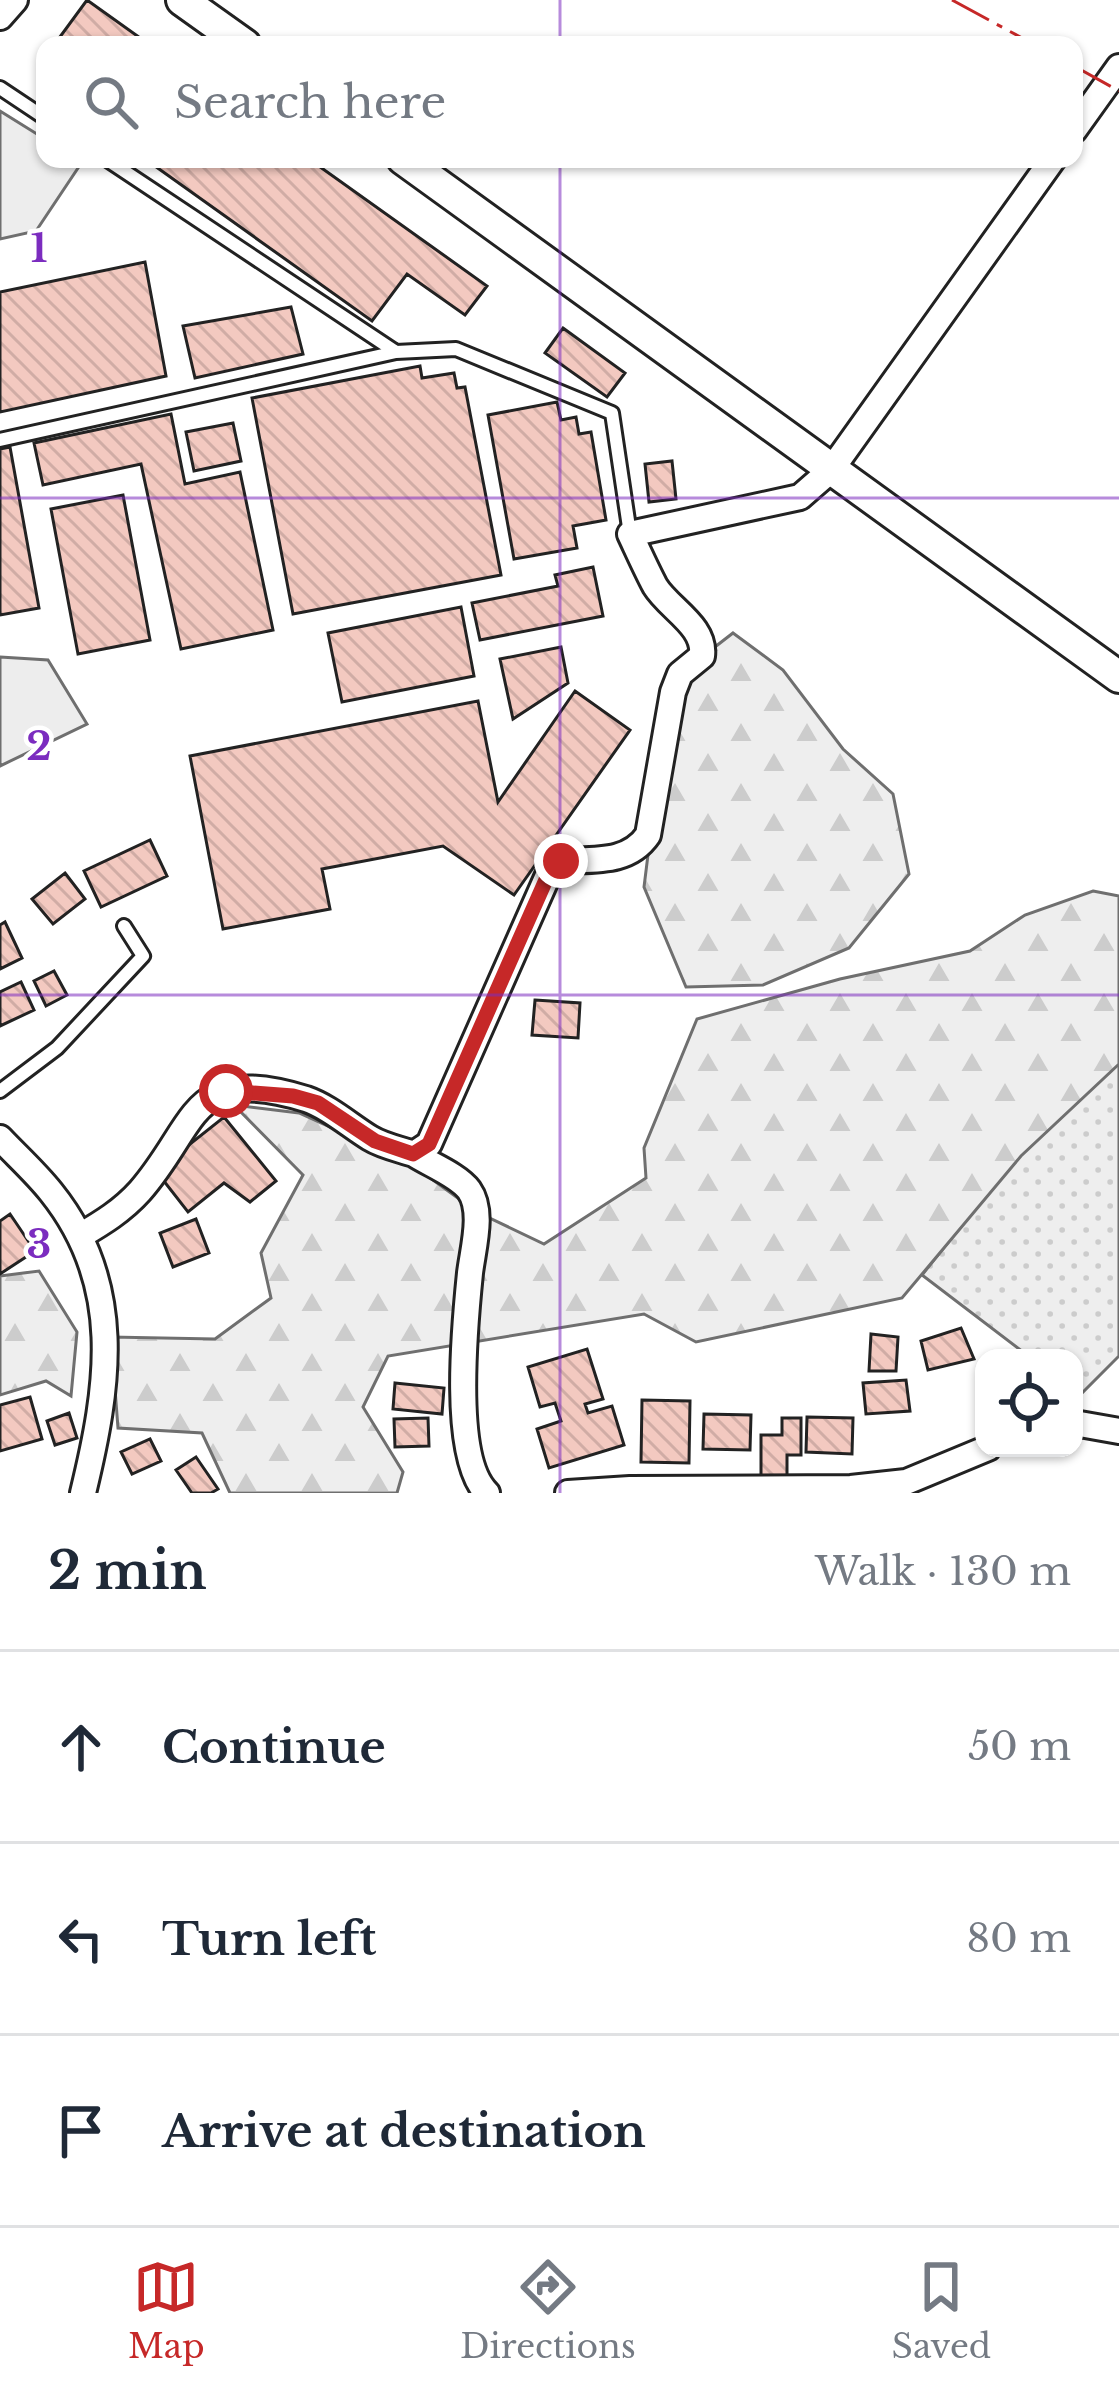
<!DOCTYPE html>
<meta charset="utf-8">
<style>
:root{--surface:#fff;--page:#f6f6f7;--text:#1f2937;--muted:#747a83;--line:#e0e1e3;--accent:#c62828}
body{margin:0;font-family:"Libre Baskerville",serif;background:var(--page);color:var(--text)}
.controls{position:absolute;right:36px;bottom:36px;display:grid;overflow:hidden;border-radius:24px;box-shadow:0 3px 9px #0004}
.controls button{width:108px;height:108px;display:grid;place-items:center;padding:0;border:0;border-bottom:3px solid var(--line);background:var(--surface);color:var(--text);font:60px sans-serif}
.stop{position:absolute;width:36px;height:36px;margin:-27px;border:9px solid #c62828;border-radius:50%;background:#fff}
.stop.end{background:#c62828;border-color:#fff;box-shadow:0 3px 12px #0008}
.list{margin:0;padding:0;list-style:none}
h2{display:flex;justify-content:space-between;align-items:center;height:156px;margin:0;padding:0 48px;font-size:51px}
h2 small{font-size:39px;font-weight:400;color:var(--muted)}
.list li{display:grid;grid-template-columns:78px 1fr auto;gap:36px;align-items:center;box-sizing:border-box;height:192px;padding:0 48px;border-top:3px solid var(--line)}
.list b{display:block;font-size:45px;white-space:nowrap}
.list em{font-size:39px;font-style:normal;color:var(--muted)}
.icon{flex:none;width:66px;height:66px;fill:none;stroke:currentColor;stroke-width:2;stroke-linecap:round;stroke-linejoin:round}
.map{position:relative;flex:none;width:1119px;height:1493px;overflow:hidden}
.search{position:absolute;background:var(--surface);box-shadow:0 3px 9px #0004;left:36px;right:36px;top:36px;height:132px;display:flex;align-items:center;gap:30px;box-sizing:border-box;padding:0 42px;border-radius:24px;color:var(--muted);font-size:45px}
.sheet{height:732px;background:var(--surface)}
nav{display:flex;justify-content:space-around;align-items:center;box-sizing:border-box;height:168px;border-top:3px solid var(--line);background:var(--surface);font-size:33px;color:var(--muted)}
nav a{display:grid;justify-items:center;gap:6px}
nav .on{color:var(--accent)}
.map>svg:first-child{display:block}
</style>
<div class="map">
<svg width="1119" height="1493" viewBox="0 0 1119 1493">
<defs>
<pattern id="grass-dots" width="8" height="8" patternUnits="userSpaceOnUse" patternTransform="scale(3)"><rect width="8" height="8" fill="#eee"/><path d="M2 2h.1M6 6h.1" fill="none" stroke="#ccc" stroke-width="1.8" stroke-linecap="round"/></pattern>
<pattern id="forest-firs" width="22" height="20" patternUnits="userSpaceOnUse" patternTransform="scale(3)"><rect width="22" height="20" fill="#eee"/><path d="M5 1l3.5 6h-7zM16 11l3.5 6h-7z" fill="#ccc"/></pattern>
<pattern id="building-back-hatch" width="6" height="6" patternUnits="userSpaceOnUse" patternTransform="scale(3)"><rect width="6" height="6" fill="#f3c9c0"/><path d="M-1 5l2 2M0 0l6 6M5-1l2 2" fill="none" stroke="#d0aca5"/></pattern>
</defs>
<rect width="100%" height="100%" fill="#fff"/>
<path fill="url(#grass-dots)" stroke="#6f6f6f" stroke-width="3" d="M 1119,1061 L 1119,1356 L 1080,1395 L 1074,1391 L 1074,1358 L 1031,1358 L 922,1275 L 1026,1145 Z"/>
<path fill="url(#forest-firs)" stroke="#6f6f6f" stroke-width="3" d="M 733,633 L 783,670 L 843,749 L 893,794 L 909,874 L 849,948 L 763,985 L 686,987 L 644,887 L 656,790 L 693,664 Z
M 1093,891 L 1119,896 L 1119,1064 L 1021,1156 L 902,1298 L 696,1342 L 644,1314 L 388,1356 L 363,1407 L 403,1472 L 397,1493 L 230,1493 L 202,1433 L 118,1428 L 111,1337 L 215,1339 L 271,1298 L 261,1253 L 303,1175 L 234,1105 L 299,1113 L 411,1164 L 477,1212 L 544,1244 L 646,1178 L 644,1148 L 697,1019 L 840,979 L 970,951 L 1025,915 Z
M 39,1271 L 77,1332 L 71,1396 L 46,1381 L 0,1395 L 0,1276 Z"/>
<path fill="#ededed" stroke="#6f6f6f" stroke-width="3" d="M 0,111 L 45,139 L 45,159 L 82,162 L 36,231 L 0,239 Z
M 0,657 L 48,660 L 87,724 L 0,766 Z"/>
<path fill="url(#building-back-hatch)" stroke="#222" stroke-width="3" d="M 87,0 L 150,45 L 54,45 Z
M 145,159 L 309,159 L 487,286 L 465,315 L 407,274 L 372,321 Z
M 145,262 L 166,376 L 0,412 L 0,292 Z
M 291,307 L 303,354 L 195,378 L 183,326 Z
M 563,328 L 625,373 L 607,397 L 545,353 Z
M 420,366 L 422,378 L 454,373 L 457,388 L 465,387 L 501,575 L 293,614 L 252,398 Z
M 557,402 L 561,420 L 576,417 L 579,434 L 591,432 L 606,520 L 573,526 L 577,548 L 514,559 L 488,415 Z
M 171,414 L 185,484 L 240,472 L 273,630 L 181,649 L 141,464 L 43,485 L 34,443 Z
M 233,423 L 241,461 L 194,471 L 186,432 Z
M 10,447 L 39,608 L 0,615 L 0,449 Z
M 672,461 L 676,499 L 649,502 L 645,464 Z
M 123,495 L 150,640 L 78,654 L 51,509 Z
M 593,567 L 603,616 L 480,640 L 472,603 L 558,586 L 555,575 Z
M 461,607 L 474,676 L 342,702 L 328,633 Z
M 561,647 L 568,683 L 513,719 L 500,659 Z
M 575,691 L 630,730 L 514,895 L 443,846 L 322,869 L 330,909 L 223,929 L 190,756 L 478,701 L 498,802 Z
M 150,840 L 167,876 L 101,907 L 84,871 Z
M 65,873 L 85,899 L 53,924 L 32,899 Z
M 5,922 L 22,958 L 0,969 L 0,925 Z
M 54,971 L 67,995 L 46,1006 L 34,981 Z
M 21,982 L 34,1010 L 0,1026 L 0,992 Z
M 535,1000 L 580,1003 L 578,1038 L 532,1035 Z
M 224,1117 L 276,1181 L 250,1202 L 224,1183 L 188,1212 L 156,1171 Z
M 10,1214 L 35,1251 L 0,1274 L 0,1221 Z
M 196,1219 L 209,1253 L 173,1267 L 160,1233 Z
M 961,1328 L 974,1359 L 928,1370 L 921,1341 Z
M 871,1334 L 898,1337 L 896,1371 L 869,1371 Z
M 587,1349 L 603,1399 L 585,1404 L 588,1413 L 612,1406 L 624,1445 L 549,1468 L 537,1429 L 561,1421 L 555,1403 L 540,1407 L 528,1367 Z
M 906,1380 L 910,1411 L 866,1414 L 863,1383 Z
M 395,1383 L 444,1388 L 442,1414 L 393,1409 Z
M 30,1397 L 42,1439 L 0,1451 L 0,1405 Z
M 642,1400 L 690,1401 L 689,1463 L 641,1462 Z
M 69,1413 L 77,1438 L 55,1445 L 47,1421 Z
M 704,1414 L 751,1415 L 750,1450 L 703,1449 Z
M 807,1417 L 853,1418 L 852,1454 L 806,1452 Z
M 428,1418 L 429,1446 L 395,1447 L 394,1419 Z
M 782,1418 L 801,1418 L 801,1455 L 787,1455 L 787,1476 L 761,1476 L 761,1435 L 782,1435 Z
M 150,1439 L 161,1461 L 132,1474 L 121,1452 Z
M 196,1457 L 218,1489 L 211,1493 L 192,1493 L 176,1470 Z"/>
<g fill="none" stroke-linecap="round" stroke-linejoin="round">
<defs>
<path id="service" d="M 0,88 L 45,118
M 106,159 L 396,352
M 0,440 L 396,352 L 456,349 L 612,413 L 630,534
M 0,1091 L 57,1048 L 143,956 L 124,926"/>
<path id="minor" d="M 0,17 L 15,0
M 1074,130 L 1119,67
M 0,1138 C 17,1156 36,1173 51,1192 C 125,1284 109,1386 83,1493
M 414,1154 C 429,1164 458,1175 469,1190 C 484,1211 473,1248 470,1273 C 465,1322 451,1458 487,1493
M 80,1236 C 102,1223 122,1211 140,1191 C 198,1125 189,1063 306,1099 C 329,1107 349,1125 370,1138 C 383,1146 399,1149 414,1154 L 429,1144 L 549,873 L 561,861 C 594,859 628,864 648,835 L 673,692 L 680,674 L 702,656 C 706,626 669,609 655,586 C 646,569 638,551 630,534 L 800,497 L 831,470 L 1053,159
M 1074,1423 L 1119,1431
M 568,1493 L 630,1489 L 851,1488 L 906,1482 L 988,1448"/>
<path id="tertiary" d="M 182,0 L 245,45
M 403,159 L 1119,677"/>
</defs>
<use href="#service" stroke="#222" stroke-width="18"/>
<use href="#minor" stroke="#222" stroke-width="30"/>
<use href="#tertiary" stroke="#222" stroke-width="36"/>
<use href="#service" stroke="#fff" stroke-width="12"/>
<use href="#minor" stroke="#fff" stroke-width="24"/>
<use href="#tertiary" stroke="#fff" stroke-width="30"/>
<path stroke="#c62828" stroke-width="3" stroke-dasharray="42 9 6 9" stroke-linecap="butt" d="M 952,0 L 1035,45
M 1074,66 L 1119,91"/>
</g>
<g fill="none" stroke-linecap="round" stroke-linejoin="round">
<path stroke="#c62828" stroke-width="15" d="M 226,1091 L 293,1096 L 318,1103 L 375,1141 L 413,1154 L 429,1144 L 549,873 L 561,861"/>
</g>
<path fill="none" stroke="#7b2cbf" stroke-width="3" stroke-opacity="0.55" d="M 560,0 L 560,45M 560,159 L 560,1493M 0,498 L 1119,498M 0,995 L 1119,995"/>
<g font-size="39" text-anchor="middle" font-weight="bold" fill="#7b2cbf" stroke="#fff" stroke-width="9" stroke-linejoin="round" paint-order="stroke">
<text x="39" y="262">1</text>
<text x="39" y="760">2</text>
<text x="39" y="1258">3</text>
</g>
</svg>
<div class="controls">
<button><svg class="icon" aria-label="locate" viewBox="0 0 24 24"><circle cx="12" cy="12" r="6"/><path d="M12 2v4M12 18v4M2 12h4M18 12h4"/></svg></button>
</div>
<div class="stop" style="left:226px;top:1091px"></div>
<div class="stop end" style="left:561px;top:861px"></div>
<div class="search"><svg class="icon" aria-label="search" viewBox="0 0 24 24"><circle cx="10" cy="10" r="6"/><path d="M15 15l6 6"/></svg>Search here</div>
</div>
<section class="sheet">
<h2>2 min<small>Walk · 130 m</small></h2>
<ul class="list">
<li><svg class="icon" aria-label="ahead" viewBox="0 0 24 24"><path d="M12 20V5M6 11l6-6 6 6"/></svg><div><b>Continue</b></div><em>50 m</em></li>
<li><svg class="icon" aria-label="left" viewBox="0 0 24 24"><path d="M17 20v-9H6M10 6l-5 5 5 5"/></svg><div><b>Turn left</b></div><em>80 m</em></li>
<li><svg class="icon" aria-label="arrive" viewBox="0 0 24 24"><path d="M6 21V4h12l-3 4 3 4H6"/></svg><div><b>Arrive at destination</b></div></li>
</ul>
</section>
<nav>
<a class="on"><svg class="icon" aria-label="map" viewBox="0 0 24 24"><path d="M3 6l6-2 6 2 6-2v14l-6 2-6-2-6 2zM9 4v14M15 6v14"/></svg>Map</a>
<a><svg class="icon" aria-label="directions" viewBox="0 0 24 24"><path d="M12 3l9 9-9 9-9-9zM9 14v-3h6M13 9l2 2-2 2"/></svg>Directions</a>
<a><svg class="icon" aria-label="saved" viewBox="0 0 24 24"><path d="M7 4h10v16l-5-4-5 4z"/></svg>Saved</a>
</nav>
